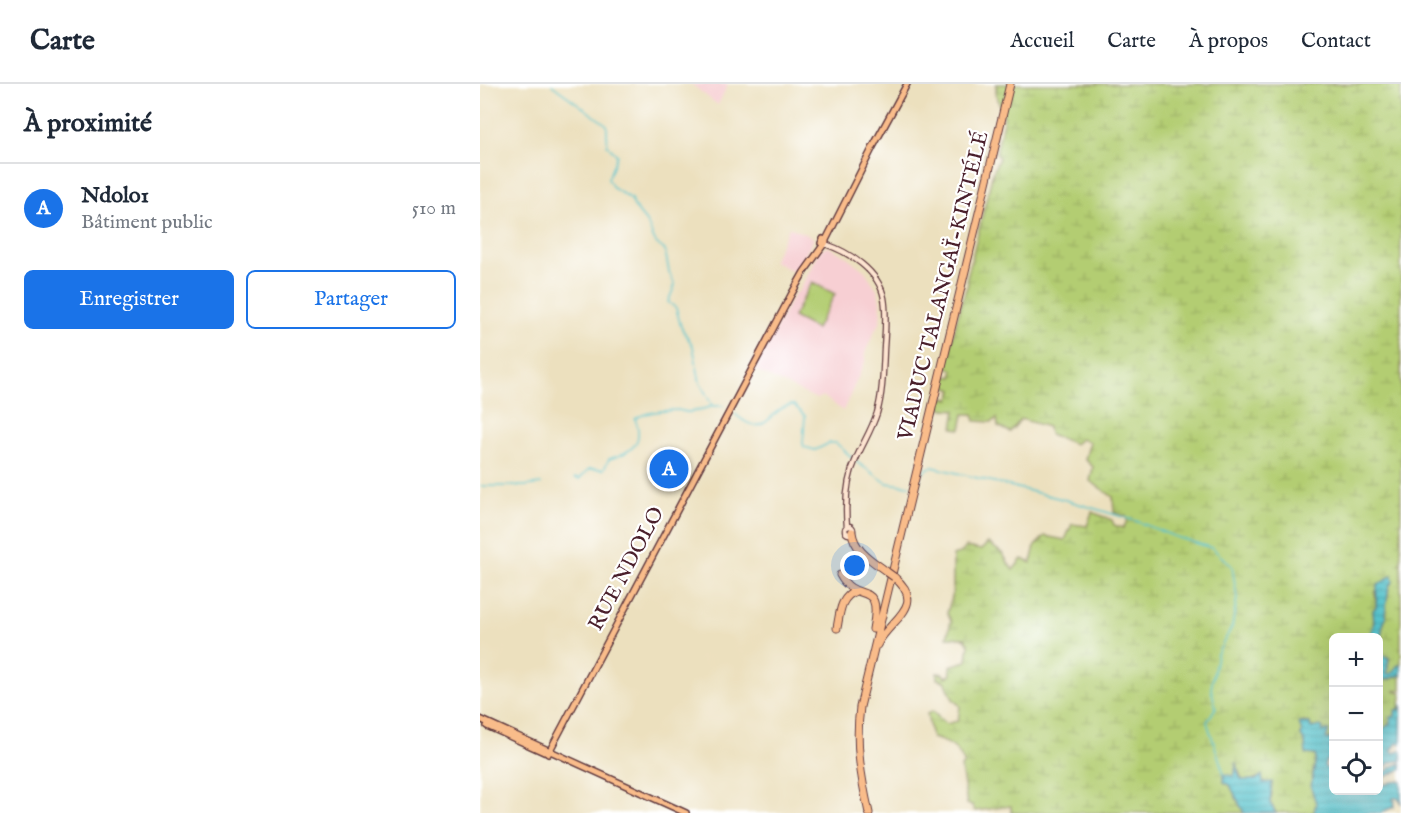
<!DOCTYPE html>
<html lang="fr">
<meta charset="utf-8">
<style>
:root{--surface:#fff;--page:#f6f6f7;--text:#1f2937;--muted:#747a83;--line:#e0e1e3;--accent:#1a73e8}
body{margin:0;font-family:"IM FELL English",serif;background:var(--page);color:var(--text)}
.controls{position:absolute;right:18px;bottom:18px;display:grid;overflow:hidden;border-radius:9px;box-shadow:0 6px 24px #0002}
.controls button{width:54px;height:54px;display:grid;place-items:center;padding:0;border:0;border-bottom:2px solid var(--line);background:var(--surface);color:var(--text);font:30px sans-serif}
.you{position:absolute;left:375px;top:482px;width:21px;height:21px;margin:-15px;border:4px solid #fff;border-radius:50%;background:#1a73e8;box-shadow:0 0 0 9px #1a73e833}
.badge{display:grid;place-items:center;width:39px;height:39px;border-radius:50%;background:var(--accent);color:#fff;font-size:20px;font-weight:700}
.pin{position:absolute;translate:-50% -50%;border:3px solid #fff;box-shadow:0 2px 6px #0006}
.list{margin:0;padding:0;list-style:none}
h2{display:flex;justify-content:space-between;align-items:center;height:78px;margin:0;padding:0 24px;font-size:26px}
h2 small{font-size:20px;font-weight:400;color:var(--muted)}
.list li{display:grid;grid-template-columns:39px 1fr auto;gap:18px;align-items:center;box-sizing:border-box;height:90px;padding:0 24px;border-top:2px solid var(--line)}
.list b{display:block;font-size:22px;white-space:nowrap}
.list p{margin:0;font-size:20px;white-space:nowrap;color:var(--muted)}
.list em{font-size:20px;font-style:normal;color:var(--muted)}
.actions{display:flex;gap:12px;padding:18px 24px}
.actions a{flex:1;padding:14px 0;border:2px solid var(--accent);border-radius:9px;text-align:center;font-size:21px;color:var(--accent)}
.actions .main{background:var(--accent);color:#fff}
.icon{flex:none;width:33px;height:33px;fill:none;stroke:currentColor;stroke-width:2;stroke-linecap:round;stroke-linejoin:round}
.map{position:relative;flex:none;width:921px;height:729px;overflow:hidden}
header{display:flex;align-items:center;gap:36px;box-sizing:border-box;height:84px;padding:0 30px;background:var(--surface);border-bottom:2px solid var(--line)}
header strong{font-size:28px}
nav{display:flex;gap:33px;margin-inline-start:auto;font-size:21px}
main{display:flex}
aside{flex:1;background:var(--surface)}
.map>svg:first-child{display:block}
</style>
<header>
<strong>Carte</strong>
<nav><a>Accueil</a><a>Carte</a><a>À propos</a><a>Contact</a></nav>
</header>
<main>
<aside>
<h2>À proximité<small></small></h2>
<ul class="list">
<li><span class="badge">A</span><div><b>Ndolo1</b><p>Bâtiment public</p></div><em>510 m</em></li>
</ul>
<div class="actions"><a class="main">Enregistrer</a><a>Partager</a></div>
</aside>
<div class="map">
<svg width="921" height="729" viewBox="0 0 921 729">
<defs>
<pattern id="wetland-marsh" width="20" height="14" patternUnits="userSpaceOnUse" patternTransform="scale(1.5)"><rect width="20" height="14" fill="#b3cd72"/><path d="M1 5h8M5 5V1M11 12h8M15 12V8" fill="none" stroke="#9bb063"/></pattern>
<pattern id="water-rules" width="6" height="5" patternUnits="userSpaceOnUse" patternTransform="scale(1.5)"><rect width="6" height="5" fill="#56c3cc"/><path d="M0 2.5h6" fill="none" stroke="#4ca7af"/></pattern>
</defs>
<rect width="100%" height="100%" fill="#fff"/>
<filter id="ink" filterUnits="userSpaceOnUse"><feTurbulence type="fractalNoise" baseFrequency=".0167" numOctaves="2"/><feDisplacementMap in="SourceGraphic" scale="12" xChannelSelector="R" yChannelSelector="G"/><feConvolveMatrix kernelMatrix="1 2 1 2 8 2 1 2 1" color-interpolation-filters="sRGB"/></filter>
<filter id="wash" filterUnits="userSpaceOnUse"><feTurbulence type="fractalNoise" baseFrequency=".008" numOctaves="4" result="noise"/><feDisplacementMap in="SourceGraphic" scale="24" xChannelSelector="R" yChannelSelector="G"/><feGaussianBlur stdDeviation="1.35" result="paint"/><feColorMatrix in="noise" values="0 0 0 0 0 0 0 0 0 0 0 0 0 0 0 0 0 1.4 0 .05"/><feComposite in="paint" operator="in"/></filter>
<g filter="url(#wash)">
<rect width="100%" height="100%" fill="#ece0be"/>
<path fill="#f7cfd3" d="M 211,0 L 248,0 L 238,21 Z
M 309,143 L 334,154 L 316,189 L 293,177 Z
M 347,162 L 367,173 L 385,187 L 398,207 L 401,223 L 400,240 L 396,244 L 385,269 L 385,278 L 363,327 L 343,312 L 337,315 L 274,286 L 314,210 L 319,207 L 341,165 Z"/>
<path fill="url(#wetland-marsh)" stroke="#7e764e" stroke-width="1.5" d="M 516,0 L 921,0 L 921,581 L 918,582 L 911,590 L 907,590 L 909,574 L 903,571 C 899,559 901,544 906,533 L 905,530 L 909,502 L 895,508 L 896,523 L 893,526 L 894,539 L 890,553 L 854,554 L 853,649 L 849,656 L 846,654 L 846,648 L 831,644 L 830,639 L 822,638 L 821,652 L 825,658 L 826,669 L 835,671 L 836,674 L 831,703 L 836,719 L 834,729 L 796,729 L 790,719 L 792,709 L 783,699 L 782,692 L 769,697 L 762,696 L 757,681 L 753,693 L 744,698 L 750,701 L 764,729 L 531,729 L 531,722 L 495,727 L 492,721 L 487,720 L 481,683 L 484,679 C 478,663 468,658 452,654 L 447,630 L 452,627 L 466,640 L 478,637 L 480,622 L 473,615 L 465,597 L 457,595 L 457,589 L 463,590 L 465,593 L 471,591 L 470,582 L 487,577 L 489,560 L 485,554 L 467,553 L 471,537 L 467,529 L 473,509 L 473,472 L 482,468 L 486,463 L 501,466 L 508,459 L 522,469 L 533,486 L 542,475 L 551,479 L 555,462 L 565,452 L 585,456 L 592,440 L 607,442 L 612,428 L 632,436 L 634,441 L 643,444 L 647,437 L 646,432 L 634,429 L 633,413 L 610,397 L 613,383 L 605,375 L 610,358 L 601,355 L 595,360 L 569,350 L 568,343 L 541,335 L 530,348 L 518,342 L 517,334 L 512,338 L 495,337 L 493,330 L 484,330 L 481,345 L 473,344 L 476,326 L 455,324 L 458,313 L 470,315 L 473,306 L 461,301 L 463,292 L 473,293 L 473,286 L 466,282 L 481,219 L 488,200 L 487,194 L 513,88 L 519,74 L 516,69 L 524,33 L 516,10 Z
M 921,591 L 921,606 L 914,607 L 921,609 C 921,629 914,636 899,649 L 899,598 Z"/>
<path fill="#b3cd72" stroke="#7e764e" stroke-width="1.5" d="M 332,198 L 355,210 L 336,245 L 313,233 Z"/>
<path fill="url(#water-rules)" stroke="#50717c" stroke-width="1.5" d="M 912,491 L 913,498 L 909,502 L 905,530 L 906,533 C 901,544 899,559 903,571 L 909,574 L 907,589 L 911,590 L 918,581 L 921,581 L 921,591 L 899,598 L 898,554 L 890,553 L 894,539 L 893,526 L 896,523 L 897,502 Z
M 921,620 L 921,660 L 917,659 L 911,667 L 915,669 L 921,666 L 921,677 C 914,676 905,681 901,687 L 904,688 L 909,686 L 909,684 L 921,679 L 921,686 C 914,687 911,691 904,693 L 902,698 L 904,701 L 912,698 L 921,697 L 921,719 L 918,714 L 913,714 L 913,716 L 915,717 L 914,723 L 900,729 L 834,729 L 836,719 L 831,703 L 836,674 L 835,671 L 826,670 L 825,658 L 821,652 L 822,648 L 819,639 L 830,639 L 831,644 L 841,642 L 843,644 L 842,647 L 849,647 L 846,654 L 849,656 L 853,649 L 853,659 L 850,664 L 852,667 L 852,673 L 847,676 L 844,682 L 848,685 L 853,685 L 854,706 L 898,706 L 899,649 L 910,639 L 911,633 L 915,632 L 915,626 L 920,625 Z
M 756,678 L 759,691 L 762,696 L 776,696 L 782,691 L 783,699 L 792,698 L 790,719 L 796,729 L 764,729 L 750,701 L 744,698 L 744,690 L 753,692 L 755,689 Z"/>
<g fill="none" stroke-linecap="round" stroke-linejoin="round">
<path stroke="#56c3cc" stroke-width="1.5" d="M 72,1 L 127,41 L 127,61 L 137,71 L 128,95 L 133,104 L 151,115 C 154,126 161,130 167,139 C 175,154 170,156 185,166 L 189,188 L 195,201 L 188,218 L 196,224 L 201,243 L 213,262 L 220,299 L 232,321
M 255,330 C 289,360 287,322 314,321 L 325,332 L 323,359 L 324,363 L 335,366 L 350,359 L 356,359 L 378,379 L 407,399 L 430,402
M 95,394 L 99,395 L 109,385 L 124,385 L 129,375 C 151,369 165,359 155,335 C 167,327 182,327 197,326 C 201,326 206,329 211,328 C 224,327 227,320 243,322
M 437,400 L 440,397 L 440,392 L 448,384 L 453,383 L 586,416 L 656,437 L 693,452 L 732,464 L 752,482 L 757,514 L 752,543 L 737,570 L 731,605 L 736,623 L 727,638 L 744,690
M 0,402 L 45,402 L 61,400"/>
</g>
</g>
<g filter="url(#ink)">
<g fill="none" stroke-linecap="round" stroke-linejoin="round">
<defs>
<path id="secondary" d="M 345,160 C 369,168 399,187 404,214 C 407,230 405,248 404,265 C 403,286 403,308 397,329 C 392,345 383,359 376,375 C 366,396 365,420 367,443
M365 446a4 4 0 1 1 8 0a4 4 0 1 1-8 0Z"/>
<path id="primary" d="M 343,155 L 346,157 L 345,160 L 341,159 Z
M 346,156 L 394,61 L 427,0
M 0,635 L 206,729
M 7,642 L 64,668
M 68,670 L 311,211 L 324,188 L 344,160"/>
<path id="highway" d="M 372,448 C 374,467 393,477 407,488
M 360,491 C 376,522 403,493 393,545
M 357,544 C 360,529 360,513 376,507
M 397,561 C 408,536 449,522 414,493
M 389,729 C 381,693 375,660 380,623 L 530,0"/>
</defs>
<use href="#secondary" stroke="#623c41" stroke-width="7"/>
<use href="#primary" stroke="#623c41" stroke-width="8"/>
<use href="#highway" stroke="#623c41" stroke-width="9"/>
<use href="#secondary" stroke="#fde4d0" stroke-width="4.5"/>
<use href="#primary" stroke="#f9bc8a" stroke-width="5"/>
<use href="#highway" stroke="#f9bc8a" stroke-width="7"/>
<defs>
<path id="highway-bridge" d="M 407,488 L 414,493"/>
</defs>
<use href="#highway-bridge" stroke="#623c41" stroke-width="9" stroke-linecap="butt"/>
<use href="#highway-bridge" stroke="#f9bc8a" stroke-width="7"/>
</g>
</g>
<g text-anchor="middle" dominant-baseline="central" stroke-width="4.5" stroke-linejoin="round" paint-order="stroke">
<g font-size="21" fill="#4a1f2b" stroke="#fff">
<text transform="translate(464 202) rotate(-76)">VIADUC TALANGAÏ-KINTÉLÉ</text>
<text transform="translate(147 485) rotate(-62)">RUE NDOLO</text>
</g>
</g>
</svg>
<div class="controls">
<button>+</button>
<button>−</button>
<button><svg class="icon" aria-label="locate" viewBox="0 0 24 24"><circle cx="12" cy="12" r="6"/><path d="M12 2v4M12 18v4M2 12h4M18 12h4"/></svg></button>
</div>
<div class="you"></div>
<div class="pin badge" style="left:189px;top:385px">A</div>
</div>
</main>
